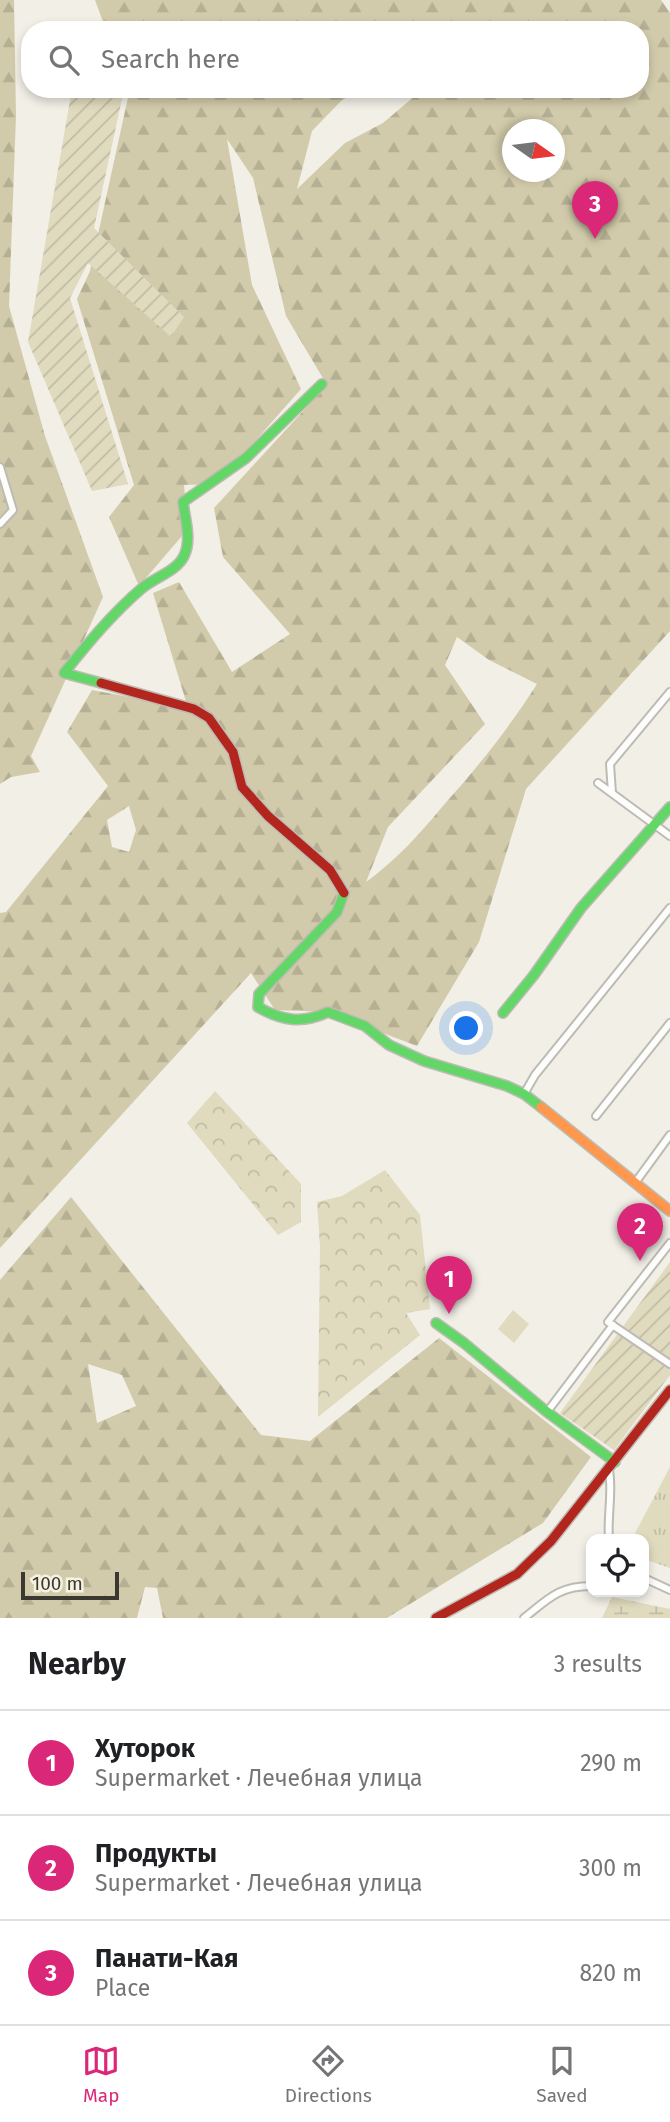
<!DOCTYPE html>
<meta charset="utf-8">
<style>
:root{--surface:#fff;--page:#f6f6f6;--text:#202124;--muted:#757577;--line:#e0e0e0;--accent:#db2777}
body{margin:0;font-family:"Fira Sans",sans-serif;background:var(--page);color:var(--text)}
.controls{position:absolute;right:21px;bottom:21px;display:grid;overflow:hidden;border-radius:14px;box-shadow:0 4px 10px #0003}
.controls button{width:63px;height:63px;display:grid;place-items:center;padding:0;border:0;border-bottom:2px solid var(--line);background:var(--surface);color:var(--text);font:35px sans-serif}
.compass{position:absolute;left:502px;top:119px;width:63px;height:63px;border-radius:50%;background:var(--surface);box-shadow:0 4px 10px #0003;rotate:104deg}
.scale{position:absolute;left:21px;bottom:18px;width:98px;box-sizing:border-box;padding-left:7px;border:4px solid #3a3831;border-top:0;font-size:19px;line-height:24px;white-space:nowrap;color:#3a3831;-webkit-text-stroke:5px #f6f2e1;paint-order:stroke}
.you{position:absolute;left:467px;top:1029px;width:24px;height:24px;margin:-18px;border:5px solid #fff;border-radius:50%;background:#1a73e8;box-shadow:0 0 0 10px #1a73e833}
.badge{display:grid;place-items:center;width:46px;height:46px;border-radius:50%;background:var(--accent);color:#fff;font-size:23px;font-weight:700}
.pin{position:absolute;translate:-50% -58px;filter:drop-shadow(0 2px 4px #0008)}
.pin::after{content:'';position:absolute;top:37px;width:24px;height:21px;background:inherit;clip-path:polygon(0 0,100% 0,50% 100%)}
.list{margin:0;padding:0;list-style:none}
h2{display:flex;justify-content:space-between;align-items:center;height:91px;margin:0;padding:0 28px;font-size:30px}
h2 small{font-size:23px;font-weight:400;color:var(--muted)}
.list li{display:grid;grid-template-columns:46px 1fr auto;gap:21px;align-items:center;box-sizing:border-box;height:105px;padding:0 28px;border-top:2px solid var(--line)}
.list b{display:block;font-size:26px;white-space:nowrap}
.list p{margin:0;font-size:23px;white-space:nowrap;color:var(--muted)}
.list em{font-size:23px;font-style:normal;color:var(--muted)}
.icon{flex:none;width:38px;height:38px;fill:none;stroke:currentColor;stroke-width:2;stroke-linecap:round;stroke-linejoin:round}
.map{position:relative;flex:none;width:670px;height:1618px;overflow:hidden}
.search{position:absolute;background:var(--surface);box-shadow:0 4px 10px #0003;left:21px;right:21px;top:21px;height:77px;display:flex;align-items:center;gap:18px;box-sizing:border-box;padding:0 24px;border-radius:28px;color:var(--muted);font-size:26px}
.sheet{height:406px;background:var(--surface)}
nav{display:flex;justify-content:space-around;align-items:center;box-sizing:border-box;height:98px;border-top:2px solid var(--line);background:var(--surface);font-size:19px;color:var(--muted)}
nav a{display:grid;justify-items:center;gap:4px}
nav .on{color:var(--accent)}
.map>svg:first-child{display:block}
</style>
<div class="map">
<svg width="670" height="1618" viewBox="0 0 670 1618">
<defs>
<pattern id="grass-tufts" width="24" height="20" patternUnits="userSpaceOnUse" patternTransform="scale(1.75)"><rect width="24" height="20" fill="#e0dabe"/><path d="M3 7l-1-3M5 7V3M7 7l1-3M15 17l-1-3M17 17v-4M19 17l1-3" fill="none" stroke="#c1bca4"/></pattern>
<pattern id="forest-firs" width="22" height="20" patternUnits="userSpaceOnUse" patternTransform="scale(1.75)"><rect width="22" height="20" fill="#d2cbab"/><path d="M5 1l3.5 6h-7zM16 11l3.5 6h-7z" fill="#b5af94"/></pattern>
<pattern id="wetland-marsh" width="20" height="14" patternUnits="userSpaceOnUse" patternTransform="scale(1.75)"><rect width="20" height="14" fill="#e0dabe"/><path d="M1 5h8M5 5V1M11 12h8M15 12V8" fill="none" stroke="#c1bca4"/></pattern>
<pattern id="park-crowns" width="20" height="18" patternUnits="userSpaceOnUse" patternTransform="scale(1.75)"><rect width="20" height="18" fill="#e0dabe"/><path d="M2 6a3 3 0 1 1 6 0M12 15a3 3 0 1 1 6 0" fill="none" stroke="#c1bca4"/></pattern>
<pattern id="garden-furrows" width="10" height="10" patternUnits="userSpaceOnUse" patternTransform="scale(1.75)"><rect width="10" height="10" fill="#e0dabe"/><path d="M-1 1l2-2M0 10L10 0M9 11l2-2" fill="none" stroke="#c1bca4"/></pattern>
</defs>
<rect width="100%" height="100%" fill="#f1efe6"/>
<path fill="url(#grass-tufts)" d="M 670,1467 L 670,1568 L 644,1559 L 644,1539 L 632,1539 Z"/>
<path fill="url(#forest-firs)" fill-rule="evenodd" d="M 0,0 L 14,0 L 16,116 L 9,306 L 45,436 L 103,597 L 31,756 L 40,772 L 11,777 L 0,784 Z
M 95,0 L 661,0 L 670,13 L 670,631 L 526,789 L 479,942 L 417,1046 L 328,1012 L 275,1010 L 251,973 L 0,1248 L 0,913 L 6,912 L 108,786 L 67,732 L 92,690 L 188,708 L 153,593 L 179,582 L 232,672 L 290,634 L 223,557 L 214,508 L 327,385 L 286,316 L 253,178 L 227,139 L 252,285 L 301,389 L 217,484 L 184,485 L 188,529 L 139,586 L 109,517 L 134,485 L 77,299 L 90,271 L 129,93 L 127,89 L 360,89 L 341,101 L 312,131 L 297,189 L 345,143 L 383,123 L 416,95 L 419,89 L 640,89 L 640,30 L 106,30 ZM 512,130 L 554,130 L 554,172 L 512,172 ZM 457,637 L 489,660 L 537,684 C 509,728 477,768 442,807 C 419,835 395,861 366,882 L 388,827 L 485,724 L 445,665 ZM 129,806 L 136,830 L 129,852 L 112,847 L 107,820 Z
M 71,1197 L 261,1435 L 310,1441 L 439,1338 L 591,1457 L 543,1523 L 387,1618 L 163,1618 L 157,1588 L 145,1587 L 137,1618 L 0,1618 L 0,1280 ZM 88,1364 L 122,1375 L 136,1406 L 97,1423 Z"/>
<path fill="url(#wetland-marsh)" d="M 612,1597 L 670,1609 L 670,1618 L 602,1618 Z"/>
<path fill="url(#park-crowns)" d="M 215,1091 L 301,1184 L 301,1222 L 278,1235 L 187,1123 Z
M 385,1170 L 420,1215 L 430,1309 L 406,1313 L 420,1335 L 318,1417 L 320,1246 L 317,1202 L 342,1196 Z"/>
<path fill="url(#garden-furrows)" d="M 72,89 L 122,89 L 123,94 L 94,228 L 184,317 L 171,337 L 88,263 L 70,298 L 128,484 L 92,491 L 28,342 Z
M 670,1262 L 670,1375 L 614,1450 L 560,1413 Z"/>
<path fill="#e0dabe" d="M 513,1310 L 529,1324 L 514,1343 L 498,1329 Z"/>
<g fill="none" stroke-linecap="round" stroke-linejoin="round">
<defs>
<path id="street" d="M 0,467 L 13,510 L 0,524
M 598,783 L 670,836
M 612,793 L 610,764 L 670,692
M 524,1094 L 535,1075 L 670,908
M 596,1116 L 670,1023
M 635,1183 L 670,1135
M 670,1243 L 608,1322 L 670,1364
M 547,1412 L 613,1325
M 609,1539 C 607,1516 613,1493 609,1470
M 644,1578 L 670,1590
M 524,1618 C 548,1599 559,1586 591,1586"/>
<path id="fast" d="M 101,683 L 64,673 C 88,643 112,614 141,589 C 155,577 176,572 184,556 C 192,540 185,519 183,502 L 246,458 L 322,384
M 344,893 L 337,912 L 259,994 L 258,1007 C 282,1021 302,1024 328,1012 L 365,1026 L 389,1045 L 424,1061 L 507,1086 L 524,1094 L 541,1107
M 503,1013 L 534,975 L 581,908 L 670,807
M 436,1323 L 464,1343 L 547,1412 L 615,1462"/>
<path id="slow" d="M 541,1107 L 670,1211"/>
<path id="jam" d="M 101,683 L 194,709 L 209,718 L 233,752 L 242,787 L 268,816 L 330,870 L 344,893
M 436,1618 L 517,1574 L 551,1541 L 670,1390"/>
</defs>
<use href="#street" stroke="#bdbbb4" stroke-width="10"/>
<use href="#fast" stroke="#bdbbb4" stroke-width="12"/>
<use href="#slow" stroke="#bdbbb4" stroke-width="12"/>
<use href="#jam" stroke="#bdbbb4" stroke-width="12"/>
<use href="#street" stroke="#fdfdfb" stroke-width="6"/>
<use href="#fast" stroke="#63d668" stroke-width="9"/>
<use href="#slow" stroke="#ff974d" stroke-width="9"/>
<use href="#jam" stroke="#b3261e" stroke-width="9"/>
</g>
</svg>
<div class="controls">
<button><svg class="icon" aria-label="locate" viewBox="0 0 24 24"><circle cx="12" cy="12" r="6"/><path d="M12 2v4M12 18v4M2 12h4M18 12h4"/></svg></button>
</div>
<svg class="compass" viewBox="-18 -18 36 36"><path d="M0-13l5 13h-10z" fill="#e53935"/><path d="M0 13l5-13h-10z" fill="#757577"/></svg>
<div class="scale">100 m</div>
<div class="you"></div>
<div class="pin badge" style="left:449px;top:1314px">1</div>
<div class="pin badge" style="left:640px;top:1261px">2</div>
<div class="pin badge" style="left:595px;top:239px">3</div>
<div class="search"><svg class="icon" aria-label="search" viewBox="0 0 24 24"><circle cx="10" cy="10" r="6"/><path d="M15 15l6 6"/></svg>Search here</div>
</div>
<section class="sheet">
<h2>Nearby<small>3 results</small></h2>
<ul class="list">
<li><span class="badge">1</span><div><b>Хуторок</b><p>Supermarket · Лечебная улица</p></div><em>290 m</em></li>
<li><span class="badge">2</span><div><b>Продукты</b><p>Supermarket · Лечебная улица</p></div><em>300 m</em></li>
<li><span class="badge">3</span><div><b>Панати-Кая</b><p>Place</p></div><em>820 m</em></li>
</ul>
</section>
<nav>
<a class="on"><svg class="icon" aria-label="map" viewBox="0 0 24 24"><path d="M3 6l6-2 6 2 6-2v14l-6 2-6-2-6 2zM9 4v14M15 6v14"/></svg>Map</a>
<a><svg class="icon" aria-label="directions" viewBox="0 0 24 24"><path d="M12 3l9 9-9 9-9-9zM9 14v-3h6M13 9l2 2-2 2"/></svg>Directions</a>
<a><svg class="icon" aria-label="saved" viewBox="0 0 24 24"><path d="M7 4h10v16l-5-4-5 4z"/></svg>Saved</a>
</nav>
